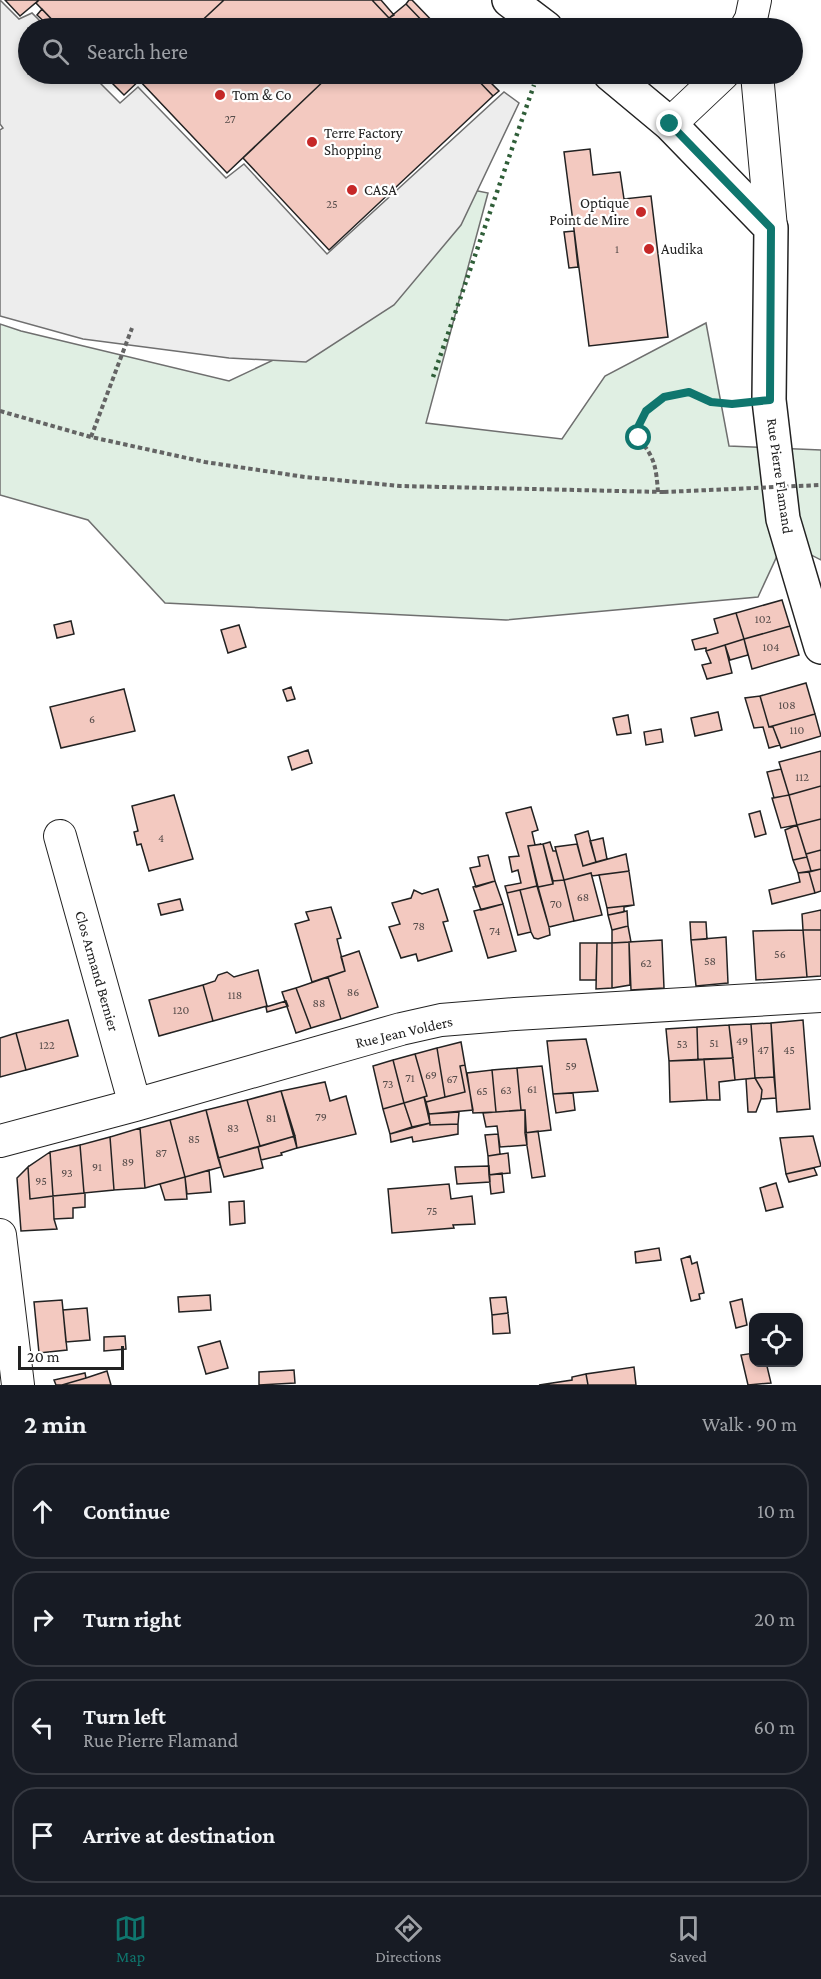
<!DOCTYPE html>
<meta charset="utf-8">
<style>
:root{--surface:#171b24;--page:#20242c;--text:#f1f3f6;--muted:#9ea1a6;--line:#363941;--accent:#0f766e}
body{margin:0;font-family:"Crimson Pro",serif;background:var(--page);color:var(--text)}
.controls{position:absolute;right:18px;bottom:18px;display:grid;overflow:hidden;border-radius:12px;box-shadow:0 3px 9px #0003}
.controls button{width:54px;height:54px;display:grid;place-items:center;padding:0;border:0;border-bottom:2px solid var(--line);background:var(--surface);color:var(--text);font:30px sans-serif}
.scale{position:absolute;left:18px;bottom:15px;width:106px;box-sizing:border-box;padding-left:6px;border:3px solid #222;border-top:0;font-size:16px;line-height:21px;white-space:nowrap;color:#222;-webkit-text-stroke:4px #fff;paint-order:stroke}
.stop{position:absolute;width:18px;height:18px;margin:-14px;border:4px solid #0f766e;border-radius:50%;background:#fff}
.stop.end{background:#0f766e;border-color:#fff;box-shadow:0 2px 6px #0008}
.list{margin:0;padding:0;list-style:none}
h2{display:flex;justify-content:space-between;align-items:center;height:78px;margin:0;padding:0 24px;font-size:26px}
h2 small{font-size:20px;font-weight:400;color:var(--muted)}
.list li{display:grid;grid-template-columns:39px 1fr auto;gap:18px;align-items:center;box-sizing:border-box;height:96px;margin:0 12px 12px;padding:0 12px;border:2px solid var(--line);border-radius:24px}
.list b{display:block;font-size:22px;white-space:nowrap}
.list p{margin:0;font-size:20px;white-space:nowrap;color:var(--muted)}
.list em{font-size:20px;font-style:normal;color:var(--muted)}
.icon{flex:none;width:33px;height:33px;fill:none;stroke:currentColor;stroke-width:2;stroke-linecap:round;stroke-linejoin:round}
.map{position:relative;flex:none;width:821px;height:1385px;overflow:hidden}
.search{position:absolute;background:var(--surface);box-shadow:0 3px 9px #0003;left:18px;right:18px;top:18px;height:66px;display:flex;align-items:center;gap:15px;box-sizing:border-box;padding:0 21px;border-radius:33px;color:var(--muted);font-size:22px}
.sheet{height:510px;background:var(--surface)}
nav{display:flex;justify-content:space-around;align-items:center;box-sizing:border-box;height:84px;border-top:2px solid var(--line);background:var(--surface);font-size:16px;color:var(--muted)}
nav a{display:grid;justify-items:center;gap:3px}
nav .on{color:var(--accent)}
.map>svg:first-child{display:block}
</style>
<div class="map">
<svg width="821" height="1385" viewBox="0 0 821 1385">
<rect width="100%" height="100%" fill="#fff"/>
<path fill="#e0efe3" stroke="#6f6f6f" stroke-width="1.5" d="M 473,190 L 488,193 L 426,423 L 562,439 L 605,376 L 706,323 L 729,446 L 821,450 L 821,560 L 784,541 L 758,597 L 506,620 L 165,603 L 88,520 L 0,495 L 0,324 L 21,331 L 229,381 L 375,312 Z"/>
<path fill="#ededed" stroke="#6f6f6f" stroke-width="1.5" d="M 0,0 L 19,19 L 32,13 L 47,28 L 28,28 L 28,74 L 91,74 L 120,103 L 138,87 L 226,178 L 244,164 L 327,254 L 504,92 L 519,103 L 461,225 L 394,305 L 306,362 L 229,358 L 83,339 L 0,316 L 0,130 L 3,128 L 0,124 Z"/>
<path fill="#f3c9c0" stroke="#222" stroke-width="1.5" d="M 5,0 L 39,0 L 20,16 Z
M 39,0 L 224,0 L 194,28 L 60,28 L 36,3 Z
M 224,0 L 372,0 L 389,18 L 379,28 L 194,28 Z
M 372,0 L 381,0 L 394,15 L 389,18 Z
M 409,0 L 412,0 L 439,28 L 429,28 L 406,4 Z
M 406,4 L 429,28 L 379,28 L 389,18 Z
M 42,9 L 60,28 L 51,28 L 37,15 Z
M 103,74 L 146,74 L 124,95 Z
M 146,74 L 331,74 L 227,173 L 139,80 Z
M 331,74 L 472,74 L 493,96 L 329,250 L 243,158 Z
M 472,74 L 482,74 L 499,91 L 493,96 Z
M 590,149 L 593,175 L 620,172 L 624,199 L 651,196 L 668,337 L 589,346 L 564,152 Z
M 574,231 L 578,267 L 569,268 L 564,232 Z
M 782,600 L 790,626 L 744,639 L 736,613 Z
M 736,613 L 744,639 L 706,651 L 706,648 L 695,650 L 692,640 L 718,633 L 714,619 Z
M 71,621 L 74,634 L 57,638 L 54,625 Z
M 239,625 L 246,647 L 228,653 L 221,630 Z
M 790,626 L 799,655 L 752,669 L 744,639 Z
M 744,639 L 748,655 L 730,660 L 725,645 Z
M 725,645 L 732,673 L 707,679 L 702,665 L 711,663 L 706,651 Z
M 806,683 L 815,714 L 769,727 L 760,696 Z
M 291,687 L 295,699 L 287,701 L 283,690 Z
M 124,689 L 135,731 L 61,748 L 50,707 Z
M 760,696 L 769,727 L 773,727 L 780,745 L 769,748 L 763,727 L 754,728 L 745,698 Z
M 718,712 L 722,730 L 695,736 L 691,718 Z
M 815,714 L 821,736 L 781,748 L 773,727 L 769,727 Z
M 628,715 L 631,733 L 617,735 L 613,718 Z
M 661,729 L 663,742 L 646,745 L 644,732 Z
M 308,750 L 312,763 L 292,770 L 288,757 Z
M 821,751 L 821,786 L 789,795 L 779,762 Z
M 781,769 L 789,795 L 774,798 L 767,772 Z
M 821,786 L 821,819 L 797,825 L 789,795 Z
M 174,795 L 193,859 L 149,871 L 141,844 L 137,845 L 134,832 L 138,831 L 132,806 Z
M 789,795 L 797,825 L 781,828 L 772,798 Z
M 531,807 L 538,830 L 532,832 L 535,845 L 541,844 L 528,846 L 537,886 L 507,893 L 505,886 L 521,883 L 518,870 L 512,872 L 509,857 L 519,856 L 506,813 Z
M 760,811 L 766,834 L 755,837 L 749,814 Z
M 821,819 L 821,850 L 806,854 L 797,825 Z
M 797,825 L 807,857 L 793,860 L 785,830 Z
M 588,831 L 596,862 L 583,866 L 575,835 Z
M 603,838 L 607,859 L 596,862 L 590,841 Z
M 550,842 L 553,851 L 556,851 L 564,880 L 553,881 L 543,844 Z
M 543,844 L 553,884 L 538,887 L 528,846 Z
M 577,844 L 583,866 L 626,854 L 629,871 L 592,876 L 591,873 L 564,880 L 555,847 Z
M 821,850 L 821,869 L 811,871 L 806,854 Z
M 488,855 L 495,881 L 476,887 L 470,868 L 480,866 L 478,857 Z
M 807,857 L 811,871 L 798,873 L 793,860 Z
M 821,869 L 821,891 L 815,893 L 809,872 Z
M 629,871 L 634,905 L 607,908 L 599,875 Z
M 809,872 L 815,893 L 772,904 L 769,890 L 800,882 L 798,873 Z
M 591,873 L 602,915 L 574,921 L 564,880 Z
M 564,880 L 574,921 L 549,927 L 538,887 L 553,884 L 553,881 Z
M 495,881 L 503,904 L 481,910 L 473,887 Z
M 537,886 L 549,927 L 550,935 L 538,939 L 534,938 L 531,932 L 520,890 Z
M 438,889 L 448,921 L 443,922 L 452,951 L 418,961 L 416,954 L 401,958 L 389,927 L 400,924 L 392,903 L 411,898 L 414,890 L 422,894 Z
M 520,890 L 531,932 L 518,935 L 507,893 Z
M 180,899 L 183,910 L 161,915 L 158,904 Z
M 503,904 L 516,951 L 488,958 L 474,911 Z
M 634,905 L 624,907 L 624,912 L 608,915 L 607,908 Z
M 331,907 L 341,938 L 337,939 L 345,971 L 312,982 L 295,924 L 309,920 L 306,912 Z
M 821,910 L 821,930 L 803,930 L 802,914 Z
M 627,911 L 628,926 L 612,930 L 608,915 Z
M 690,922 L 706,922 L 707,939 L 691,940 Z
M 628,926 L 631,942 L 612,943 L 612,930 Z
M 803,930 L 807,977 L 756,980 L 753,931 Z
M 803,930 L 821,930 L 821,976 L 807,977 Z
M 726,937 L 728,983 L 696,986 L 691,940 Z
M 662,940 L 664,988 L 631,990 L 629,942 Z
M 629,942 L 630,985 L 612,988 L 612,943 Z
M 580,943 L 597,943 L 596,980 L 580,980 Z
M 597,943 L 612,943 L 612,988 L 596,989 Z
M 359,951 L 378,1007 L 341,1019 L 328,977 L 345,971 L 341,957 Z
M 258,970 L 267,1006 L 213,1021 L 203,985 L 215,981 L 218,975 L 227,972 L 234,977 Z
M 328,977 L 341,1019 L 311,1028 L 296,988 Z
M 203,985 L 213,1021 L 159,1036 L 149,1000 Z
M 296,988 L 311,1028 L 296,1033 L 282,992 Z
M 286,1001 L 288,1006 L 267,1012 L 266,1007 Z
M 68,1020 L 78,1056 L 26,1070 L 16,1033 Z
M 803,1020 L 810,1109 L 777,1112 L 771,1023 Z
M 771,1023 L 774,1077 L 755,1078 L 751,1024 Z
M 751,1024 L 755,1078 L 735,1080 L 729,1025 Z
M 729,1025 L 733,1058 L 698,1060 L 697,1027 Z
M 697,1027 L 698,1060 L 669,1061 L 666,1029 Z
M 16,1033 L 26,1070 L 0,1077 L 0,1038 Z
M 586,1039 L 598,1091 L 553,1094 L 547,1041 Z
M 461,1042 L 465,1065 L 460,1066 L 465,1092 L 445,1097 L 437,1048 Z
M 437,1048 L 445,1097 L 426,1102 L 424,1097 L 427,1096 L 415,1054 Z
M 415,1054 L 427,1096 L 404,1103 L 393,1060 Z
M 733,1058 L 735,1080 L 719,1082 L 720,1100 L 707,1100 L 704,1059 Z
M 704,1059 L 707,1100 L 670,1102 L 669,1061 Z
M 393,1060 L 404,1103 L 383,1109 L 373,1066 Z
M 465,1065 L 473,1110 L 429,1114 L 426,1102 L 465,1092 L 460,1066 Z
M 542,1066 L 551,1130 L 525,1133 L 525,1110 L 521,1110 L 517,1068 Z
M 517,1068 L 521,1110 L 496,1112 L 492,1070 Z
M 492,1070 L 496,1112 L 473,1113 L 467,1073 Z
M 774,1077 L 776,1098 L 761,1099 L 762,1090 L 755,1078 Z
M 755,1078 L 762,1090 L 761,1099 L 756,1112 L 748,1112 L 746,1079 Z
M 325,1082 L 330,1101 L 346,1096 L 356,1134 L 297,1148 L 281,1091 Z
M 281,1091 L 295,1136 L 260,1146 L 247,1100 Z
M 573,1093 L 575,1110 L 556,1113 L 553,1094 Z
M 424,1097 L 430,1123 L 412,1127 L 404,1103 Z
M 247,1100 L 260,1146 L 218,1158 L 206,1110 Z
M 404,1103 L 412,1127 L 390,1134 L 383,1109 Z
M 206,1110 L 221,1167 L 185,1177 L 170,1120 Z
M 525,1110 L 527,1145 L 500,1147 L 497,1126 L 486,1127 L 483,1113 Z
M 459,1112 L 458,1124 L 430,1125 L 429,1114 Z
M 170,1120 L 185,1177 L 145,1188 L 140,1128 Z
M 430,1123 L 430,1125 L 458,1124 L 458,1134 L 413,1142 L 412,1137 L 391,1142 L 390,1134 Z
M 140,1128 L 145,1188 L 114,1190 L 110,1137 Z
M 538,1131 L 545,1176 L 532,1178 L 525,1133 Z
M 498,1134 L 500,1154 L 488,1156 L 485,1135 Z
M 295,1136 L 297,1148 L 281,1153 L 282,1155 L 261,1160 L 258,1147 Z
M 813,1136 L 821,1166 L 786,1174 L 780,1138 Z
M 110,1137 L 114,1190 L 84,1193 L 80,1145 Z
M 80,1145 L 84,1193 L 53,1196 L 50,1152 Z
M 258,1147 L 263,1168 L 224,1177 L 218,1158 Z
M 50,1152 L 53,1196 L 30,1199 L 28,1167 Z
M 508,1153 L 510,1173 L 489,1175 L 488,1156 Z
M 489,1166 L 490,1182 L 457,1184 L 455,1167 Z
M 28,1167 L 30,1199 L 53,1196 L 54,1219 L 57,1229 L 21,1231 L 17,1178 Z
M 814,1168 L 817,1175 L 789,1182 L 786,1174 Z
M 209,1170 L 211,1192 L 187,1194 L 185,1177 Z
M 502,1173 L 504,1192 L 491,1194 L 489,1175 Z
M 185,1177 L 187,1199 L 165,1200 L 160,1184 Z
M 776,1183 L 783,1207 L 766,1211 L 760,1188 Z
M 449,1184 L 451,1199 L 472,1196 L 475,1224 L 453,1225 L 454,1228 L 392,1233 L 388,1189 Z
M 85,1193 L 85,1207 L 73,1208 L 73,1218 L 54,1219 L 53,1196 Z
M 244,1201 L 245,1223 L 230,1225 L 229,1202 Z
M 659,1248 L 661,1260 L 636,1263 L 635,1252 Z
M 690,1256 L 692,1264 L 697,1262 L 704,1293 L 699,1294 L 700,1299 L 691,1301 L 681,1259 Z
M 210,1295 L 211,1310 L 179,1312 L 178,1297 Z
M 506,1297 L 508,1313 L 492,1315 L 490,1298 Z
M 742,1299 L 747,1325 L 736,1328 L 730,1302 Z
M 62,1300 L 67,1350 L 39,1353 L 34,1302 Z
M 87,1308 L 90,1340 L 66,1342 L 63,1310 Z
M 508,1313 L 510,1333 L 493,1334 L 492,1315 Z
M 125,1336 L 126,1349 L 104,1351 L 104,1337 Z
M 220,1341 L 228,1368 L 206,1374 L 198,1347 Z
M 754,1353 L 754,1362 L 766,1362 L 771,1383 L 748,1385 L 741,1355 Z
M 634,1367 L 636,1385 L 588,1385 L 586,1374 Z
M 294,1370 L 295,1383 L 259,1385 L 259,1372 Z
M 107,1371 L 111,1385 L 62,1385 L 86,1378 Z
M 85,1373 L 86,1378 L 62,1385 L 56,1385 L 54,1380 Z
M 586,1374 L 588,1385 L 539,1385 L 572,1380 L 572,1377 Z"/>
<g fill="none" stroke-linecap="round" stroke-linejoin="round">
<defs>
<path id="street" d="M 746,28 L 751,19 L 755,0
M 757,74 L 771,228
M 670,124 L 723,74
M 60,836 L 135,1105
M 0,1141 L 135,1105 L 401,1029 L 441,1020 L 515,1014 L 821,996
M 0,1235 L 18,1385"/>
<path id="secondary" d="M 509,0 L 546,28
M 610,74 L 670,124 L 771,228 L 769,400 L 783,519 L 821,647"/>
</defs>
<use href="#street" stroke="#222" stroke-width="34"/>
<use href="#secondary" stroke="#222" stroke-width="36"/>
<path stroke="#646464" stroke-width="4" stroke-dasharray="4.5 3" stroke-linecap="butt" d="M 0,411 L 91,437 L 205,462 L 305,477 L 400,486 L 664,492
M 91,437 L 132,328
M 658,492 C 656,467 655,457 638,438 L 639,425 L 646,411 L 664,397 L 689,392 L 711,402 L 736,404"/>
<use href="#street" stroke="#fff" stroke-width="32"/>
<use href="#secondary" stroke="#fff" stroke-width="33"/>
<path stroke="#646464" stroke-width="4" stroke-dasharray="4.5 3" stroke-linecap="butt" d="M 664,492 L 821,485"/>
<path stroke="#2f5e38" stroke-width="4.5" stroke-dasharray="3 4.5" stroke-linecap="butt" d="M 433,377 L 534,85"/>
</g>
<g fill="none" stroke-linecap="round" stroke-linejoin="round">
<path stroke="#0f766e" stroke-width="8" d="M 639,438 L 639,425 L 646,411 L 664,397 L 689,392 L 711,402 L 732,404 L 770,400 L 771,228 L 670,124"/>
</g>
<g fill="#c62828" stroke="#fff" stroke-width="2">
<circle cx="220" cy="95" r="6"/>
<circle cx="312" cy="142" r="6"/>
<circle cx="352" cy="190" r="6"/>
<circle cx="641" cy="212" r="6"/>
<circle cx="649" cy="249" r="6"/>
</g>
<g text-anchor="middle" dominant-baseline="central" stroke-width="4.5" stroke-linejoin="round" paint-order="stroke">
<g font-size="12" fill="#564c4a">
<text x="230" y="119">27</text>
<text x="332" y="204">25</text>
<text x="617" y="249">1</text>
<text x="763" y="619">102</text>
<text x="771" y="647">104</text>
<text x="787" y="705">108</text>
<text x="92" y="719">6</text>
<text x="797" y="730">110</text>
<text x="802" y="777">112</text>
<text x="161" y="838">4</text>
<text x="583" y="897">68</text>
<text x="556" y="904">70</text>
<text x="419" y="926">78</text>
<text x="495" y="931">74</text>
<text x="780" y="954">56</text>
<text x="710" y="961">58</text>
<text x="646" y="963">62</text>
<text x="353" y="992">86</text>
<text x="235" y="995">118</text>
<text x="319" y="1003">88</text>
<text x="181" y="1010">120</text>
<text x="742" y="1041">49</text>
<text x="714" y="1043">51</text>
<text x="682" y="1044">53</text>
<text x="47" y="1045">122</text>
<text x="763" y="1050">47</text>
<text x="789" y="1050">45</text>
<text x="571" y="1066">59</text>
<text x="431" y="1075">69</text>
<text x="410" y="1078">71</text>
<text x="452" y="1079">67</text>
<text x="388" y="1084">73</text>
<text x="532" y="1089">61</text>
<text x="506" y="1090">63</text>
<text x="482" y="1091">65</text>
<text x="321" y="1117">79</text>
<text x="271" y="1118">81</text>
<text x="233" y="1128">83</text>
<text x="194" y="1139">85</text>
<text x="161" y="1153">87</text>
<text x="128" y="1162">89</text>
<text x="97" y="1167">91</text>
<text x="67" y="1173">93</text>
<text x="41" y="1181">95</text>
<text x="432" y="1211">75</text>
</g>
<g font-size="15" fill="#222" stroke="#fff" text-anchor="start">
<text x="232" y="95">Tom &amp; Co</text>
<text x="324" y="133">Terre Factory<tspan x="324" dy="17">Shopping</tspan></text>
<text x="364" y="190">CASA</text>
<text x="629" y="203" text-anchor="end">Optique<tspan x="629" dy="17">Point de Mire</tspan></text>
<text x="661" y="249">Audika</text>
</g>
<g font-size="15" fill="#222" stroke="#fff">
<text transform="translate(780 476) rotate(82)">Rue Pierre Flamand</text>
<text transform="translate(97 971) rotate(74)">Clos Armand Bernier</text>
<text transform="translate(404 1032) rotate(-13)">Rue Jean Volders</text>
</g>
</g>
</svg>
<div class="controls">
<button><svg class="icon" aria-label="locate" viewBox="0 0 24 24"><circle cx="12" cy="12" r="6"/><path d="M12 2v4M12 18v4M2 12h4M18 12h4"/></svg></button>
</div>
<div class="scale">20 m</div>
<div class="stop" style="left:639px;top:438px"></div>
<div class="stop end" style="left:670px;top:124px"></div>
<div class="search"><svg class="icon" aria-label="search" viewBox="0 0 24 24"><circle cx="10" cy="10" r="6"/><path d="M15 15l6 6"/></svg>Search here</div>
</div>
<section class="sheet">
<h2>2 min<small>Walk · 90 m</small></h2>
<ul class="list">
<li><svg class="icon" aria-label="ahead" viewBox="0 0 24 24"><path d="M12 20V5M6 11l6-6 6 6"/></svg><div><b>Continue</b></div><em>10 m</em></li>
<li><svg class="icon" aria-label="right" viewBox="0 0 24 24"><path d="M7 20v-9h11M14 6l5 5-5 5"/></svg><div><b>Turn right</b></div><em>20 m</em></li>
<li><svg class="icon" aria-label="left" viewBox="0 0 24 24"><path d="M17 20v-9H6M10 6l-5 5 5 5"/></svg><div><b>Turn left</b><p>Rue Pierre Flamand</p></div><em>60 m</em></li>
<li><svg class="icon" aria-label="arrive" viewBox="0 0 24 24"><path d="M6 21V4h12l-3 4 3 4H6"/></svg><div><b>Arrive at destination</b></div></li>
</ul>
</section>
<nav>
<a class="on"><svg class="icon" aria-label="map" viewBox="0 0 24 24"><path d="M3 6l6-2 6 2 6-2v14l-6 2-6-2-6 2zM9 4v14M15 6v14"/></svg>Map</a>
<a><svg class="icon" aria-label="directions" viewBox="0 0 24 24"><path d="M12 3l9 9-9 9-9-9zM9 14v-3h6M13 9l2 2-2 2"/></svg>Directions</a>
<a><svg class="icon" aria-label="saved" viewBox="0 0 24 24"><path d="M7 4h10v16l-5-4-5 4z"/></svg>Saved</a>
</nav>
